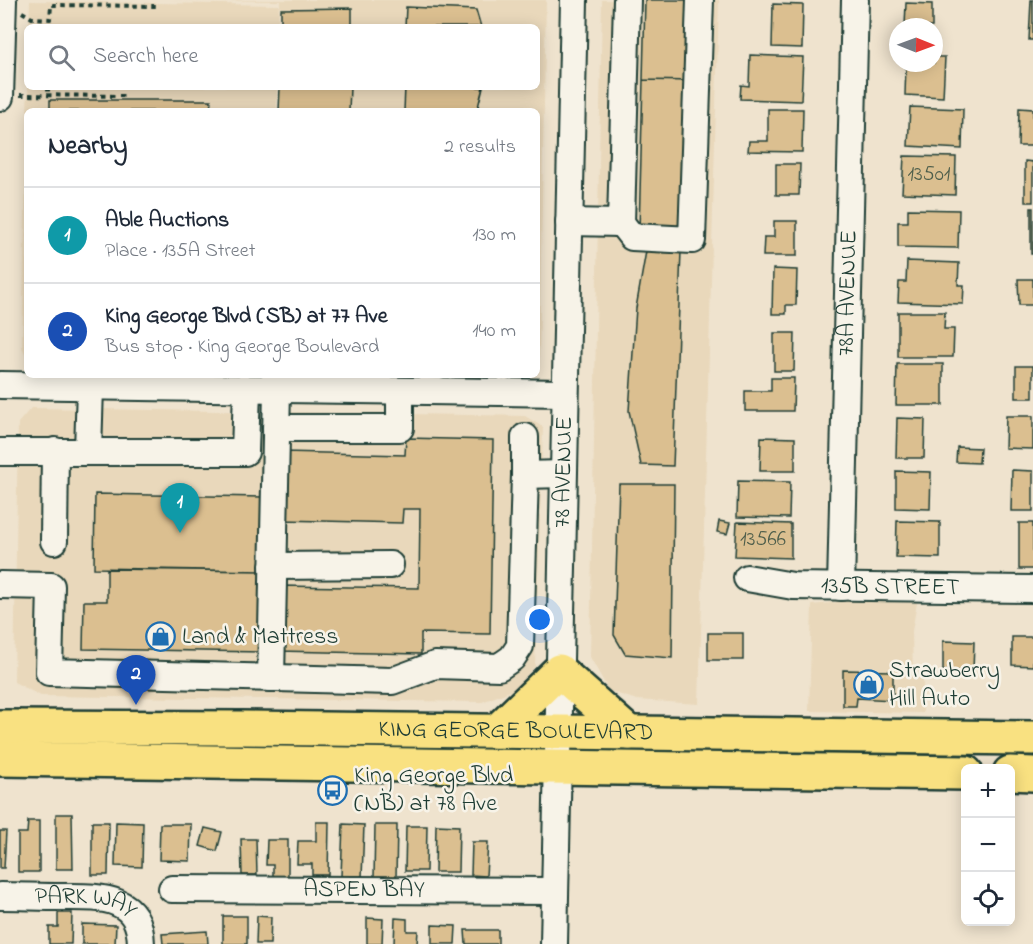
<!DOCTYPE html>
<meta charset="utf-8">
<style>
:root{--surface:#fff;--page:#f2f2f3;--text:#1f2937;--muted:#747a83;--line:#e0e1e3;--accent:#111827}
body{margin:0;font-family:"Indie Flower",sans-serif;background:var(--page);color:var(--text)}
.controls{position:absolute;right:18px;bottom:18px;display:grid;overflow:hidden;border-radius:9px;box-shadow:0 3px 15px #0003}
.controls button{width:54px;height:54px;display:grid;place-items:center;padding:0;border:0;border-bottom:2px solid var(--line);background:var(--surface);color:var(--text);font:30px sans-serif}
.compass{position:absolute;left:889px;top:18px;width:54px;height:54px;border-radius:50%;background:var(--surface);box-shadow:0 3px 15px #0003;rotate:91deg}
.you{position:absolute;left:540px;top:620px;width:21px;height:21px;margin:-15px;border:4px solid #fff;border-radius:50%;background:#1a73e8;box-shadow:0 0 0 9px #1a73e833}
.badge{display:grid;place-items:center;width:39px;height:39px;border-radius:50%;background:var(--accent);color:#fff;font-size:20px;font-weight:700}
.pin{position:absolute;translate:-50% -50px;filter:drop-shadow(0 2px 3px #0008)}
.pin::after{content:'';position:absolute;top:32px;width:21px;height:18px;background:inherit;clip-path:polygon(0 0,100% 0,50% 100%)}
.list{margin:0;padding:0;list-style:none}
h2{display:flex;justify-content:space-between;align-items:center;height:78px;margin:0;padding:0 24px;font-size:26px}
h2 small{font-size:20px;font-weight:400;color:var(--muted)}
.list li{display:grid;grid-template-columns:39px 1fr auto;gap:18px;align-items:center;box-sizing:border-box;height:96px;padding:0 24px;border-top:2px solid var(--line)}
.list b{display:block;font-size:22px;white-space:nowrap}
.list p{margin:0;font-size:20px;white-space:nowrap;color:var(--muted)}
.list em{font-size:20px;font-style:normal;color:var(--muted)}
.icon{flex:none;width:33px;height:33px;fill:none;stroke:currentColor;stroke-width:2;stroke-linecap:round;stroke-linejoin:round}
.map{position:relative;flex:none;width:1033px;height:944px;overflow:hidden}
.search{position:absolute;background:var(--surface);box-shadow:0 3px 15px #0003;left:24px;top:24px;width:516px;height:66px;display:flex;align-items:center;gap:15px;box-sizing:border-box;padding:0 21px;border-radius:9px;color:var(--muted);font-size:22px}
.panel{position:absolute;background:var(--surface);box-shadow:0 3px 15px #0003;left:24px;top:108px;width:516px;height:270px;border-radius:9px}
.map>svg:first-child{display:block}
</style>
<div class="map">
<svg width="1033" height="944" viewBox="0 0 1033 944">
<rect width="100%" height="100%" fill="#efe3ce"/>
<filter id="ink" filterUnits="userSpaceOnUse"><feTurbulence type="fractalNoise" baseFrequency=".0167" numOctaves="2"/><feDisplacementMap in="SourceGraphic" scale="12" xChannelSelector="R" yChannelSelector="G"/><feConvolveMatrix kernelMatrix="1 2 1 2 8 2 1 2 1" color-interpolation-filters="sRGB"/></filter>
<g filter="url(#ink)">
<path fill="#e9d8bb" d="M 168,0 L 546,0 L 539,360 L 537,361 L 537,111 L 279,111 L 279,87 L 537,87 L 537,27 L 280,27 L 280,1 Z
M 602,0 L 719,0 L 699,704 L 637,700 L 609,691 L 590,657 Z
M 30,1 L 279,5 L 278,27 L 29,27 Z
M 28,87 L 277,87 L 277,111 L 27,111 Z
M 27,129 L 27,358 L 22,347 Z
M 31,408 L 525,416 L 543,427 L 535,666 L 513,690 L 482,702 L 41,696 L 14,682 L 18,423 Z
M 847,601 L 917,603 L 912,631 L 913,674 L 923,674 L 923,713 L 809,711 L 812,605 Z"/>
<path fill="#dbbf90" stroke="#1f3d34" stroke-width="1.5" d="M 645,0 L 693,0 L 691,81 L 643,80 Z
M 1031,0 L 1033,0 L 1033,40 L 1029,40 Z
M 906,3 L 932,4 L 932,27 L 905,27 Z
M 773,4 L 803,5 L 802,48 L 772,47 Z
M 406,7 L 476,10 L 481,27 L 405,27 Z
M 352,8 L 352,27 L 281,27 L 281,9 Z
M 750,55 L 803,57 L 801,101 L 740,99 L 741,85 L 749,86 Z
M 934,57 L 945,57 L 943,97 L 905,95 L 906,63 L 934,63 Z
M 643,80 L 691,81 L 687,232 L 639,231 Z
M 280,87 L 350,87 L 349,111 L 279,111 Z
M 405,87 L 483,87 L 477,111 L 404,111 Z
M 50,100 L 211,100 L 210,111 L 50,111 Z
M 910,107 L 963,109 L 962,149 L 908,146 Z
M 1019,108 L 1033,109 L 1033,146 L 1018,146 Z
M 768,109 L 803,109 L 802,152 L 748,151 L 749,141 L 768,141 Z
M 904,156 L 956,157 L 955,195 L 902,193 Z
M 1025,161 L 1033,162 L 1033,202 L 1025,202 Z
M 776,164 L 800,164 L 799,195 L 776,195 Z
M 1031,208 L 1033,208 L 1033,254 L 1031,254 Z
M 908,209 L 959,210 L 958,248 L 898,247 L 898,222 L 908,222 Z
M 774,221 L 797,221 L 797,256 L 763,256 L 764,237 L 774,237 Z
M 646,251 L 681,251 L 673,466 L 641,465 L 629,411 L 636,308 Z
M 907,261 L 959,263 L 958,285 L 964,285 L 963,304 L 898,302 L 899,282 L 906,282 Z
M 773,269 L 797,270 L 796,305 L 786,305 L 786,314 L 772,314 Z
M 1018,279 L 1033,279 L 1033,305 L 1019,305 Z
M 898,312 L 945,312 L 944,329 L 954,329 L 953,357 L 898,357 Z
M 774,333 L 795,333 L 794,371 L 774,371 Z
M 897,364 L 943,364 L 943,405 L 896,405 Z
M 1016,366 L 1033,366 L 1033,398 L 1016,398 Z
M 771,378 L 794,378 L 793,411 L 745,411 L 745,391 L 771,391 Z
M 1006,416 L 1033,416 L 1033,449 L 1005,448 Z
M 897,418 L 925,419 L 924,458 L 896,458 Z
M 761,437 L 795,438 L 795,471 L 760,471 Z
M 406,438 L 493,440 L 490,634 L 421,633 L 421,654 L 278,651 L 279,586 L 419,588 L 420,509 L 403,509 L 402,523 L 283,520 L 284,452 L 405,455 Z
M 957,447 L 980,448 L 979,463 L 956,462 Z
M 1012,470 L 1033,471 L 1033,511 L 1011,511 Z
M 896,471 L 931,472 L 930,509 L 896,508 Z
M 738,481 L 790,482 L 789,518 L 737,517 Z
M 619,484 L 674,484 L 672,658 L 625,654 L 614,635 Z
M 95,494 L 265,497 L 264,571 L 94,568 Z
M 719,521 L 730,523 L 727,534 L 717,532 Z
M 897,521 L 940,522 L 940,558 L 896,557 Z
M 737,522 L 791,524 L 791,558 L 735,556 Z
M 1019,523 L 1033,523 L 1033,569 L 1019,569 Z
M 107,569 L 264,571 L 263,652 L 83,649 L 84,601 L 107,601 Z
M 708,633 L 743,633 L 743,660 L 708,660 Z
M 1012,637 L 1033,637 L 1033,666 L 1012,665 Z
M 943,641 L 974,642 L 973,671 L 943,671 Z
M 843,670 L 893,671 L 893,700 L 857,698 L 856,706 L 843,706 Z
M 56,814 L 72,814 L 73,869 L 56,869 Z
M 28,821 L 39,821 L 39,872 L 18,872 L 18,833 L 27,833 Z
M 92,822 L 109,822 L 108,875 L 92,875 Z
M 116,822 L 143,823 L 142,867 L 115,866 Z
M 316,822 L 329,822 L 328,875 L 312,875 L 312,864 L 297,864 L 298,841 L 316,841 Z
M 160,824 L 191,824 L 190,861 L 159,860 Z
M 343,824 L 364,825 L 362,877 L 341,876 Z
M 375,825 L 397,825 L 396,878 L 374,878 Z
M 436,825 L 459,826 L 458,872 L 435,872 Z
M 406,826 L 427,826 L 426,871 L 405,871 Z
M 205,828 L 222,832 L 217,851 L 200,846 Z
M 0,831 L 6,831 L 4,868 L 0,868 Z
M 241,839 L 256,839 L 257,875 L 242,875 Z
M 267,840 L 288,840 L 288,876 L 273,876 L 273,865 L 266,865 Z
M 472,842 L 488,842 L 486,876 L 471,875 Z
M 58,913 L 72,913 L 71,944 L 49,944 L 49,927 L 58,927 Z
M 223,916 L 247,916 L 247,944 L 223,944 Z
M 257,916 L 271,917 L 270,944 L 256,944 Z
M 367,918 L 383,919 L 382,944 L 367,944 Z
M 395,918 L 407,919 L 407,931 L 418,931 L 417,944 L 394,944 Z
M 82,924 L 116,925 L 115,944 L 82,944 Z
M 432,925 L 456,926 L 455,944 L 432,944 Z
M 465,930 L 498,930 L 498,944 L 466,944 Z
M 207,931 L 208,944 L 163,944 L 162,934 Z"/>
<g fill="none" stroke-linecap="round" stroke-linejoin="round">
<defs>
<g id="minor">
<path d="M 0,97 L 3,0"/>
<path d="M 569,222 L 621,223 L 627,0"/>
<path d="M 621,223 L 632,237 L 692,240 L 700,0"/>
<path d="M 0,385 L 564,393"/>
<path d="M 276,428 L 400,428 L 400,391"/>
<path d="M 88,451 L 90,387"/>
<path d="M 0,452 L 245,452 L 247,389"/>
<path d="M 525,475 L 525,437"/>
<path d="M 54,541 L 55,451"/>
<path d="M 273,566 L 390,565"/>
<path id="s1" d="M 747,578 L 793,586 L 1033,589"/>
<path d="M 0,585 L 51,586 L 49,672 L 392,681 L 435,665 L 499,667 L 512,658 L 520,646 L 525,475 L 563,474"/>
<path id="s2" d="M 841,587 L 855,0"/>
<path d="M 271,678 L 277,389"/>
<path id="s3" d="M 172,889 L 555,891"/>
<path id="s4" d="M 0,896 C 20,896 41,897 61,897 C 99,897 140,894 141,944"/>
<path id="s5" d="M 554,944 L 574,0"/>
</g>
<g id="major">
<path id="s6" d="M 0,727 L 241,728 L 1033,738"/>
<path d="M 497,731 L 559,671 L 629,733"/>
<path d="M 0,759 L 966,773"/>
<path d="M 1010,773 L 1033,774"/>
</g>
</defs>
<use href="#minor" stroke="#1f3d34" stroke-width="30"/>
<use href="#major" stroke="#1f3d34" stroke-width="38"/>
<path stroke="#1f3d34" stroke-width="4" stroke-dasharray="4.5 4.5" stroke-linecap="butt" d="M 22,12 L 32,18 L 50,19 L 51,5 L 158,6
M 48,87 L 48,96
M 20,95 L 127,96"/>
<use href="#minor" stroke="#f7f3e8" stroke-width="26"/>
<use href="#major" stroke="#f9e181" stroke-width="33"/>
</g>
</g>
<defs>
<symbol id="shop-ring" viewBox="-11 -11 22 22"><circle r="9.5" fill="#f7f3e8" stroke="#1f6fb2" stroke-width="1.5"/><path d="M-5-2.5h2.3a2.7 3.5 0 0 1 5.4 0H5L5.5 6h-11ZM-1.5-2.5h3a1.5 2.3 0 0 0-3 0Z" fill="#1f6fb2"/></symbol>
<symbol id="bus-ring" viewBox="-11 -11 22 22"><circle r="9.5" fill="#f7f3e8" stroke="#1f6fb2" stroke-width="1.5"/><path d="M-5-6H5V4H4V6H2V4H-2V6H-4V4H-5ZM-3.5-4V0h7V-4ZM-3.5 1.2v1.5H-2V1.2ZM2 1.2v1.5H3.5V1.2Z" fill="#1f6fb2"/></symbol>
</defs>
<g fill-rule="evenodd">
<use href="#shop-ring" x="144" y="620" width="33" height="33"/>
<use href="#shop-ring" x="852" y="668" width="33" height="33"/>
<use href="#bus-ring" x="316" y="774" width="33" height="33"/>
</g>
<g text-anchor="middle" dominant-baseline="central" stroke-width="5" stroke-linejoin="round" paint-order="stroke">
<g font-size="21" fill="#4e5e4b">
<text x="929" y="175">13501</text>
<text x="763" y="540">13566</text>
</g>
<g font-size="24" fill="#1f3d34" stroke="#f7f3e8">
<text stroke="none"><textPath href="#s2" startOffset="294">78A AVENUE</textPath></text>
<text stroke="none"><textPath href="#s5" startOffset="472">78 AVENUE</textPath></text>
<text stroke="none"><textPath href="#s1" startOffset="144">135B STREET</textPath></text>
<text stroke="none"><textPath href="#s6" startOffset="516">KING GEORGE BOULEVARD</textPath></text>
<text stroke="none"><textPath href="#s3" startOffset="192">ASPEN BAY</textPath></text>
<text stroke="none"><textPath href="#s4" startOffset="86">PARK WAY</textPath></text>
</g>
<g font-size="24" fill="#1f3d34" stroke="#f7f3e8" text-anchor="start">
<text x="182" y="637">Land &amp; Mattress</text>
<text x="889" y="671">Strawberry<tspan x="889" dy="28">Hill Auto</tspan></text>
<text x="354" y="776">King George Blvd<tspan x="354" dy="28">(NB) at 78 Ave</tspan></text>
</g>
</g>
</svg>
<div class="controls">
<button>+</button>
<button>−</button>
<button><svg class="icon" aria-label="locate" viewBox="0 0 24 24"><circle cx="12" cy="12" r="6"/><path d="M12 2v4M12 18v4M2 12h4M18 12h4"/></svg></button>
</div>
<svg class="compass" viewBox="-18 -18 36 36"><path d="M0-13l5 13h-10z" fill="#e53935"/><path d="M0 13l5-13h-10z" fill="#747a83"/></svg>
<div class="you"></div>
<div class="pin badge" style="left:180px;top:533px;background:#0f9aa8">1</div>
<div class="pin badge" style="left:136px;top:705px;background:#1a4fb4">2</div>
<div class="search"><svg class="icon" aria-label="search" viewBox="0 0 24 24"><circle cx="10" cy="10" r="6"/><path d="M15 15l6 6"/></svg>Search here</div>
<section class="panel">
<h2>Nearby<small>2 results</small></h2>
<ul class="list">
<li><span class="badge" style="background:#0f9aa8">1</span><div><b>Able Auctions</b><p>Place · 135A Street</p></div><em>130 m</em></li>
<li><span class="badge" style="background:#1a4fb4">2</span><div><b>King George Blvd (SB) at 77 Ave</b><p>Bus stop · King George Boulevard</p></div><em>140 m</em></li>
</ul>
</section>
</div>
